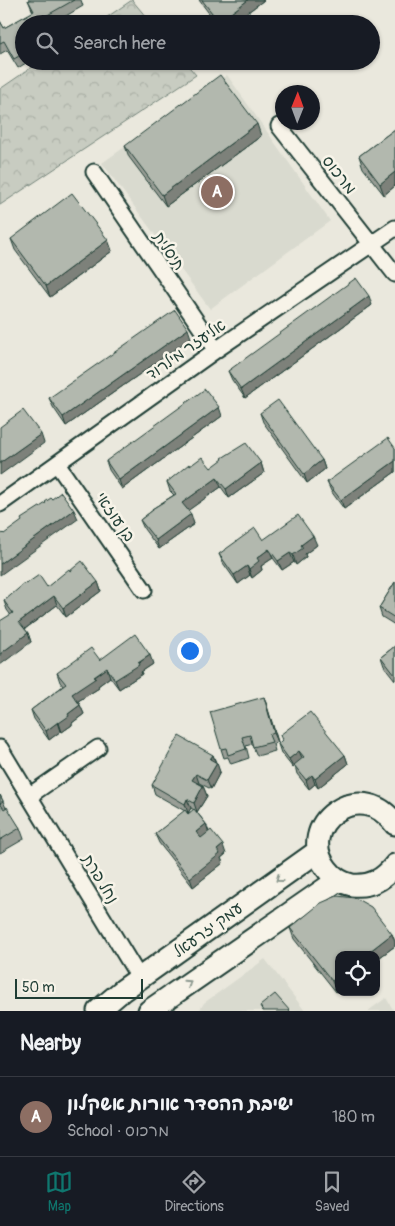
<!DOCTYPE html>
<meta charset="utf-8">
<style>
:root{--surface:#171b24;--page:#242831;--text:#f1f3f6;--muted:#9ea1a6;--line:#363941;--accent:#0f766e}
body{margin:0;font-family:Pangolin,"Playpen Sans Hebrew",sans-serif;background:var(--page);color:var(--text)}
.controls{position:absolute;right:15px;bottom:15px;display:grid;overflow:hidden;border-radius:10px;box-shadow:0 1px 4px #0004}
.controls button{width:45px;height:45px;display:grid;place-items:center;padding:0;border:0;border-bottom:1px solid var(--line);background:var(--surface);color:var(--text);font:25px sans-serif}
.compass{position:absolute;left:275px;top:85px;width:45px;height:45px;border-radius:50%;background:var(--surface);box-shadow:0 1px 4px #0004;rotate:1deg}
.scale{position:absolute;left:15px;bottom:12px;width:128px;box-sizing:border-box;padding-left:5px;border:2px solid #1f3d34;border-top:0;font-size:14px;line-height:18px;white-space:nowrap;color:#1f3d34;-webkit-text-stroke:4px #f7f3e8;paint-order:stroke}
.you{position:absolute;left:189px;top:650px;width:18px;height:18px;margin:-12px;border:4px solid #fff;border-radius:50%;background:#1a73e8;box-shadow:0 0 0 8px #1a73e833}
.badge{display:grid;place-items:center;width:32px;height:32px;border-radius:50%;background:var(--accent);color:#fff;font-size:16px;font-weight:700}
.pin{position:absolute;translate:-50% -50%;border:2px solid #fff;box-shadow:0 1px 5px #0006}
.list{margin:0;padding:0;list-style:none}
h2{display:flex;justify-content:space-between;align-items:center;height:65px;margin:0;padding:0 20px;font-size:21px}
h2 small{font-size:16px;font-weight:400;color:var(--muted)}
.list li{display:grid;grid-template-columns:32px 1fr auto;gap:15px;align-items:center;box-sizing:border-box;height:80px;padding:0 20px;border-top:1px solid var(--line)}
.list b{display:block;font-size:19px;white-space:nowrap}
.list p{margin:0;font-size:16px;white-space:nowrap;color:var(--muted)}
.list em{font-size:16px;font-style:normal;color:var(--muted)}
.icon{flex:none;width:28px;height:28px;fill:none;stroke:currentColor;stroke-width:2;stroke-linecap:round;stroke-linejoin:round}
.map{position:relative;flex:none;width:395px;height:1011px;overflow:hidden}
.search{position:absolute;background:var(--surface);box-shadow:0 1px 4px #0004;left:15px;right:15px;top:15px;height:55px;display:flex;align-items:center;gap:12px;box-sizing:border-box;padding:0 18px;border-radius:28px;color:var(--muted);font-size:19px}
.sheet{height:145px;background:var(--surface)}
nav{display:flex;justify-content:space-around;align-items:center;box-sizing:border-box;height:70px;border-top:1px solid var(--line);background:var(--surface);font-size:14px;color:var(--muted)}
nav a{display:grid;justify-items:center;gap:2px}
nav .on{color:var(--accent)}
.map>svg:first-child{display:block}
</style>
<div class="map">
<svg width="395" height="1011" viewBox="0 0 395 1011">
<defs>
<pattern id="park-crowns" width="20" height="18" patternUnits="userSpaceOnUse" patternTransform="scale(1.25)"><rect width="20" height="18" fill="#c8ccc1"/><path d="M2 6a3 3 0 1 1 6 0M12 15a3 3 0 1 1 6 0" fill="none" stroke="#abb0a6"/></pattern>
</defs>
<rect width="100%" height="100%" fill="#eae8dd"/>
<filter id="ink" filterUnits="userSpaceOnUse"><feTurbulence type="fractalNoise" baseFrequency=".02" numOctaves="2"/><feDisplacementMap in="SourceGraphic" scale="10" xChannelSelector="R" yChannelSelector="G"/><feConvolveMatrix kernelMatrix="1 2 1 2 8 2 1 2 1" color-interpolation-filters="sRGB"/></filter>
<g filter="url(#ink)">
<path fill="#d9dacf" d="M 227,75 L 330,221 L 210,309 L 102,163 Z
M 265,959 L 305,1011 L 199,1011 L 204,1003 Z
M 386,998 L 394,1011 L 368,1011 Z"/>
<path fill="url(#park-crowns)" stroke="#74847a" d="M 132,0 L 152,24 L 97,24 Z
M 41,61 L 184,61 L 196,75 L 0,205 L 0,89 Z"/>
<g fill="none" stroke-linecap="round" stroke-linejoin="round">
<defs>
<path id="minor" d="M 279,126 L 395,274
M 94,172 L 216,350
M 57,464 L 144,590
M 0,504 L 216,350 L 395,228
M 0,748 L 140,979
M 29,796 L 98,748"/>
<path id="secondary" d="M 395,824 C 360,775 293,826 327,869 C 333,877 342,883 352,885 C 371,887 384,879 395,865
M 98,1011 L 123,990 L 318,851
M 149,1011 L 338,880"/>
</defs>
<use href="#minor" stroke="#1f3d34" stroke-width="19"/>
<use href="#secondary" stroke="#1f3d34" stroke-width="25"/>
<use href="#minor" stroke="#f7f3e8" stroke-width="15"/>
<use href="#secondary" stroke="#f7f3e8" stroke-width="21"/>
</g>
<path fill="#999e96" stroke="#1f3d34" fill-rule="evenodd" d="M 28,0 L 81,0 L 83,6 L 52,24 L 24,24 L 24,61 L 29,61 L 18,68 L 7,50 L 0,54 L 0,21 L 4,28 L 33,12 Z
M 199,0 L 264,0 L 232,24 L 217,24 Z
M 395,129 L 395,186 L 384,195 L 363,168 L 359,156 Z
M 261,136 L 166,206 L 129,157 L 125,146 Z
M 11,239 L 108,240 L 112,251 L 50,297 L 15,250 Z
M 372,305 L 245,398 L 232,380 L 228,371 Z
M 191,338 L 66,426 L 53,407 L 49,398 Z
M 260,413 L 322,460 L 325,469 L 307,483 L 263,422 Z
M 222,416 L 122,489 L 109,470 L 106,461 Z
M 395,448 L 395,472 L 344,509 L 331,491 L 327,482 Z
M 261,463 L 264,473 L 229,498 L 221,487 L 188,510 L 194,524 L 159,549 L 144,529 L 140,520 L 153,510 L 152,509 L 174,495 L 170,491 L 167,482 L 190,466 L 211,468 Z
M 263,540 L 317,545 L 305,554 L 306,557 L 296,565 L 294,562 L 282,570 L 273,558 L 261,566 L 262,570 L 252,578 L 250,575 L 238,584 L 223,563 L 219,554 Z
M 70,571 L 98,582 L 101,591 L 66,617 L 57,605 L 25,629 L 28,633 L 31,642 L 7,610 L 4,601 L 26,584 L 47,587 Z
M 395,582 L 395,625 L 382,617 L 379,608 Z
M 395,646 L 395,680 L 384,666 L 381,657 Z
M 100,660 L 153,664 L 141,672 L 142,674 L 119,689 L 110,677 L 98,686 L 99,688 L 78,701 L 80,705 L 84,714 L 72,723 L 72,725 L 62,732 L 61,731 L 49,740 L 34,719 L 31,710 L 63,686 L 60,682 L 57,673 Z
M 264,697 L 278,742 L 273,744 L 275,751 L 257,756 L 252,744 L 246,746 L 249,758 L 231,764 L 228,757 L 224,758 L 221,749 Z
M 280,735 L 345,755 L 348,764 L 318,788 L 315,784 L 309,789 L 297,774 L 295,766 L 293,768 L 281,753 L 278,744 L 282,740 Z
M 213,755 L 220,772 L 211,789 L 199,783 L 199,784 L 203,786 L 207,796 L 197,812 L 196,811 L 206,824 L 209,832 L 226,854 L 221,858 L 223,863 L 193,887 L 159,843 L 155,834 L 185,811 L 155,794 L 152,785 ZM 191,808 L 194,810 L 188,814 L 186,812 L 188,813 Z
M 0,795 L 3,801 L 6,808 L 20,828 L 24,839 L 0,853 Z
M 290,928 L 392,934 L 395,942 L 395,946 L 376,960 L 376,955 L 336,992 L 294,939 Z"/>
<path fill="#7d817a" stroke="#1f3d34" d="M 248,0 L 264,0 L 232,24 L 220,24 L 219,22 Z
M 257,124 L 261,136 L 166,206 L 162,195 Z
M 395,172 L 395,186 L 384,195 L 380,184 Z
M 108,240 L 112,251 L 50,297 L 46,286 Z
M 369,296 L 372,305 L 245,398 L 241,389 Z
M 188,329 L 191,338 L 66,426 L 63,417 Z
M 219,407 L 222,416 L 122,489 L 119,480 Z
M 41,434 L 44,443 L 0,475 L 0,463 Z
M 322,460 L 325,469 L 307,483 L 304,474 Z
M 395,461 L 395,472 L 344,509 L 341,500 Z
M 261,463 L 264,473 L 229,498 L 226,489 Z
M 217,478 L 221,487 L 186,512 L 182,503 Z
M 74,510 L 78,519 L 0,575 L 0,564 Z
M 191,514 L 194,524 L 159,549 L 156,540 Z
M 313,536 L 317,545 L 305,554 L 306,557 L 296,565 L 293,555 L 301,545 Z
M 269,549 L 273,558 L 261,566 L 262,570 L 252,578 L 249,569 L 257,558 Z
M 290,553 L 294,562 L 282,570 L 278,561 Z
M 247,566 L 250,575 L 238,584 L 234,575 Z
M 98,582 L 101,591 L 66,617 L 63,608 Z
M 54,596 L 57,605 L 22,631 L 19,622 Z
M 28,633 L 31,642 L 0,665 L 0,654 Z
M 150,655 L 153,664 L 141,672 L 142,674 L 119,689 L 115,680 Z
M 107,668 L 110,677 L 98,686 L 99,688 L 75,703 L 72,694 Z
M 264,697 L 267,706 L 278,742 L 274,733 Z
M 80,705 L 84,714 L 72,723 L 72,725 L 62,732 L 59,723 L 68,714 Z
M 58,722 L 61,731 L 49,740 L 46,731 Z
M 299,751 L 303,760 L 293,768 L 289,759 Z
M 213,755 L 216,764 L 210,759 Z
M 345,755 L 348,764 L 318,788 L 315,779 Z
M 217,763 L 220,772 L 211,789 L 207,780 Z
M 196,774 L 199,783 L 196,789 L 192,780 Z
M 312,775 L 315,784 L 309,789 L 306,780 Z
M 203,786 L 207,796 L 197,812 L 194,803 Z
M 187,799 L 191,808 L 188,813 L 185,804 Z
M 206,824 L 209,833 L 199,841 L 196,832 Z
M 223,845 L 226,854 L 221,858 L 223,863 L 193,887 L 190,878 L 217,850 Z
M 392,934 L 395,942 L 395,946 L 376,960 L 376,955 L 365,955 Z
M 339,976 L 339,990 L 336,992 L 332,981 Z"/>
<path fill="#b2b8ae" stroke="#1f3d34" d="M 28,0 L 74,0 L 44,17 L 48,24 L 24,24 L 24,53 L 14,59 L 4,41 L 0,43 L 0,21 L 4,28 L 34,11 Z
M 202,0 L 248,0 L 219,22 Z
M 220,75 L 257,124 L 162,195 L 125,146 Z
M 395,129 L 395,172 L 380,184 L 359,156 Z
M 72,193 L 108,240 L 46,286 L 11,239 Z
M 356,278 L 369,296 L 241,389 L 228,371 Z
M 175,310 L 188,329 L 63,417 L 49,398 Z
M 205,389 L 219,407 L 119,480 L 106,461 Z
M 278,400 L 322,460 L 304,474 L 260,413 Z
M 23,410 L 41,434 L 0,463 L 0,427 Z
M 388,438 L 395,448 L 395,461 L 341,500 L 327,482 Z
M 246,443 L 261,463 L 226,489 L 217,478 L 182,503 L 191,514 L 156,540 L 140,520 L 153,510 L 152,509 L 176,494 L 167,482 L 189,464 L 190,466 L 202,457 L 211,468 L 223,459 L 222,458 Z
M 61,492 L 74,510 L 0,564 L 0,535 L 3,533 L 4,534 L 22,521 L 21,519 L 46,503 L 45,502 L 51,498 L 52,499 Z
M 298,515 L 313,536 L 301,545 L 303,548 L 293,555 L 290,553 L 278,561 L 269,549 L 257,558 L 259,561 L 249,569 L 247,566 L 234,575 L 219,554 L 255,528 L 263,540 Z
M 82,561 L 98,582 L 63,608 L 54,596 L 19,622 L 28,633 L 0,654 L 0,621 L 13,613 L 4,601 L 25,583 L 26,584 L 39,575 L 47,587 L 69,569 L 70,571 Z
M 395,582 L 395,618 L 379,608 Z
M 135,634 L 150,655 L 138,663 L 139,665 L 115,680 L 107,668 L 94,677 L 96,678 L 72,694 L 80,705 L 68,714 L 69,716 L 59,723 L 58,722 L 46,731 L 31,710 L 66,684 L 57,673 L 91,648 L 100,660 Z
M 395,646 L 395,675 L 381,657 Z
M 264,697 L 274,733 L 269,735 L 272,742 L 253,747 L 250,735 L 242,737 L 246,749 L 228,755 L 226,748 L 221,749 L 210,712 Z
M 310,712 L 345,755 L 315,779 L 312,775 L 306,780 L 294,765 L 304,757 L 299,751 L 289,759 L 278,744 L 283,739 L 280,735 Z
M 179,736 L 213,755 L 210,759 L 217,763 L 207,780 L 196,774 L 192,780 L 203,786 L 194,803 L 187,799 L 185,804 L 152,785 Z
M 0,795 L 3,801 L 0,803 Z
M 0,803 L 4,809 L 7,807 L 20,828 L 0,840 Z
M 194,809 L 206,824 L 196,832 L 201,838 L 211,830 L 223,845 L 217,850 L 220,854 L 190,878 L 155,834 L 185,810 L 188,814 Z
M 337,896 L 355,898 L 371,907 L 392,934 L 365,955 L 339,955 L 339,976 L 332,981 L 290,928 L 321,903 Z
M 275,994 L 290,1011 L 263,1011 L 260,1006 Z"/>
<defs><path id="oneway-chevron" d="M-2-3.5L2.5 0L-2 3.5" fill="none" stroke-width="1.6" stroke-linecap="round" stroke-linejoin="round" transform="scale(1.25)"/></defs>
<g stroke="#8b988e">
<use href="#oneway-chevron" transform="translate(279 879) rotate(144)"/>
<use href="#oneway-chevron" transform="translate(188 983) rotate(-35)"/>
</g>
</g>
<g text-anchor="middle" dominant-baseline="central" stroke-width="5" stroke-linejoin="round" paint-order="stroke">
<g font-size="16" fill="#1f3d34" stroke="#f7f3e8">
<text transform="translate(339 175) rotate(52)">מרכוס</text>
<text transform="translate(169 251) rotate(56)">תיסלית</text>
<text transform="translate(186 350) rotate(-35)">אליעזר מילרוד</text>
<text transform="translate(115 517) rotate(55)">בן עוזאי</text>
<text transform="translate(100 879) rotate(59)">נחל פרת</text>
<text transform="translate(208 930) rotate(-36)">עמק יזרעאל</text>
</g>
</g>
</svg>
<div class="controls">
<button><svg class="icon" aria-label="locate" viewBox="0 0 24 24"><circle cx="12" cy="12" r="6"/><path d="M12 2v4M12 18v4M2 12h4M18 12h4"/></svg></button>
</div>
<svg class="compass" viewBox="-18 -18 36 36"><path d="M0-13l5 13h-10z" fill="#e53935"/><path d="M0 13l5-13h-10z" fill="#9ea1a6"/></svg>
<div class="scale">50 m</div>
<div class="you"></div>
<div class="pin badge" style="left:217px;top:192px;background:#8d6e63">A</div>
<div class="search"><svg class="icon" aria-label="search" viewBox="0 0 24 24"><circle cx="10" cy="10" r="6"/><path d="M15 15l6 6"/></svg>Search here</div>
</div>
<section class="sheet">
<h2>Nearby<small></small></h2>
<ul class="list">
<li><span class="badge" style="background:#8d6e63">A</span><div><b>ישיבת ההסדר אורות אשקלון</b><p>School · מרכוס</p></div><em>180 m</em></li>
</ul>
</section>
<nav>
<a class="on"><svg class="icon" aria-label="map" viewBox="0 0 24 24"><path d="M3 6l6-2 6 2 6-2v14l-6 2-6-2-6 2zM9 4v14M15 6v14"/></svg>Map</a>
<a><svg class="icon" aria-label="directions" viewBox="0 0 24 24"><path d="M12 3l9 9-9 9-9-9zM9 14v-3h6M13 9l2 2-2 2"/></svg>Directions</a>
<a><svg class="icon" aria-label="saved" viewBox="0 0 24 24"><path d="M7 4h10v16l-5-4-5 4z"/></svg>Saved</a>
</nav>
